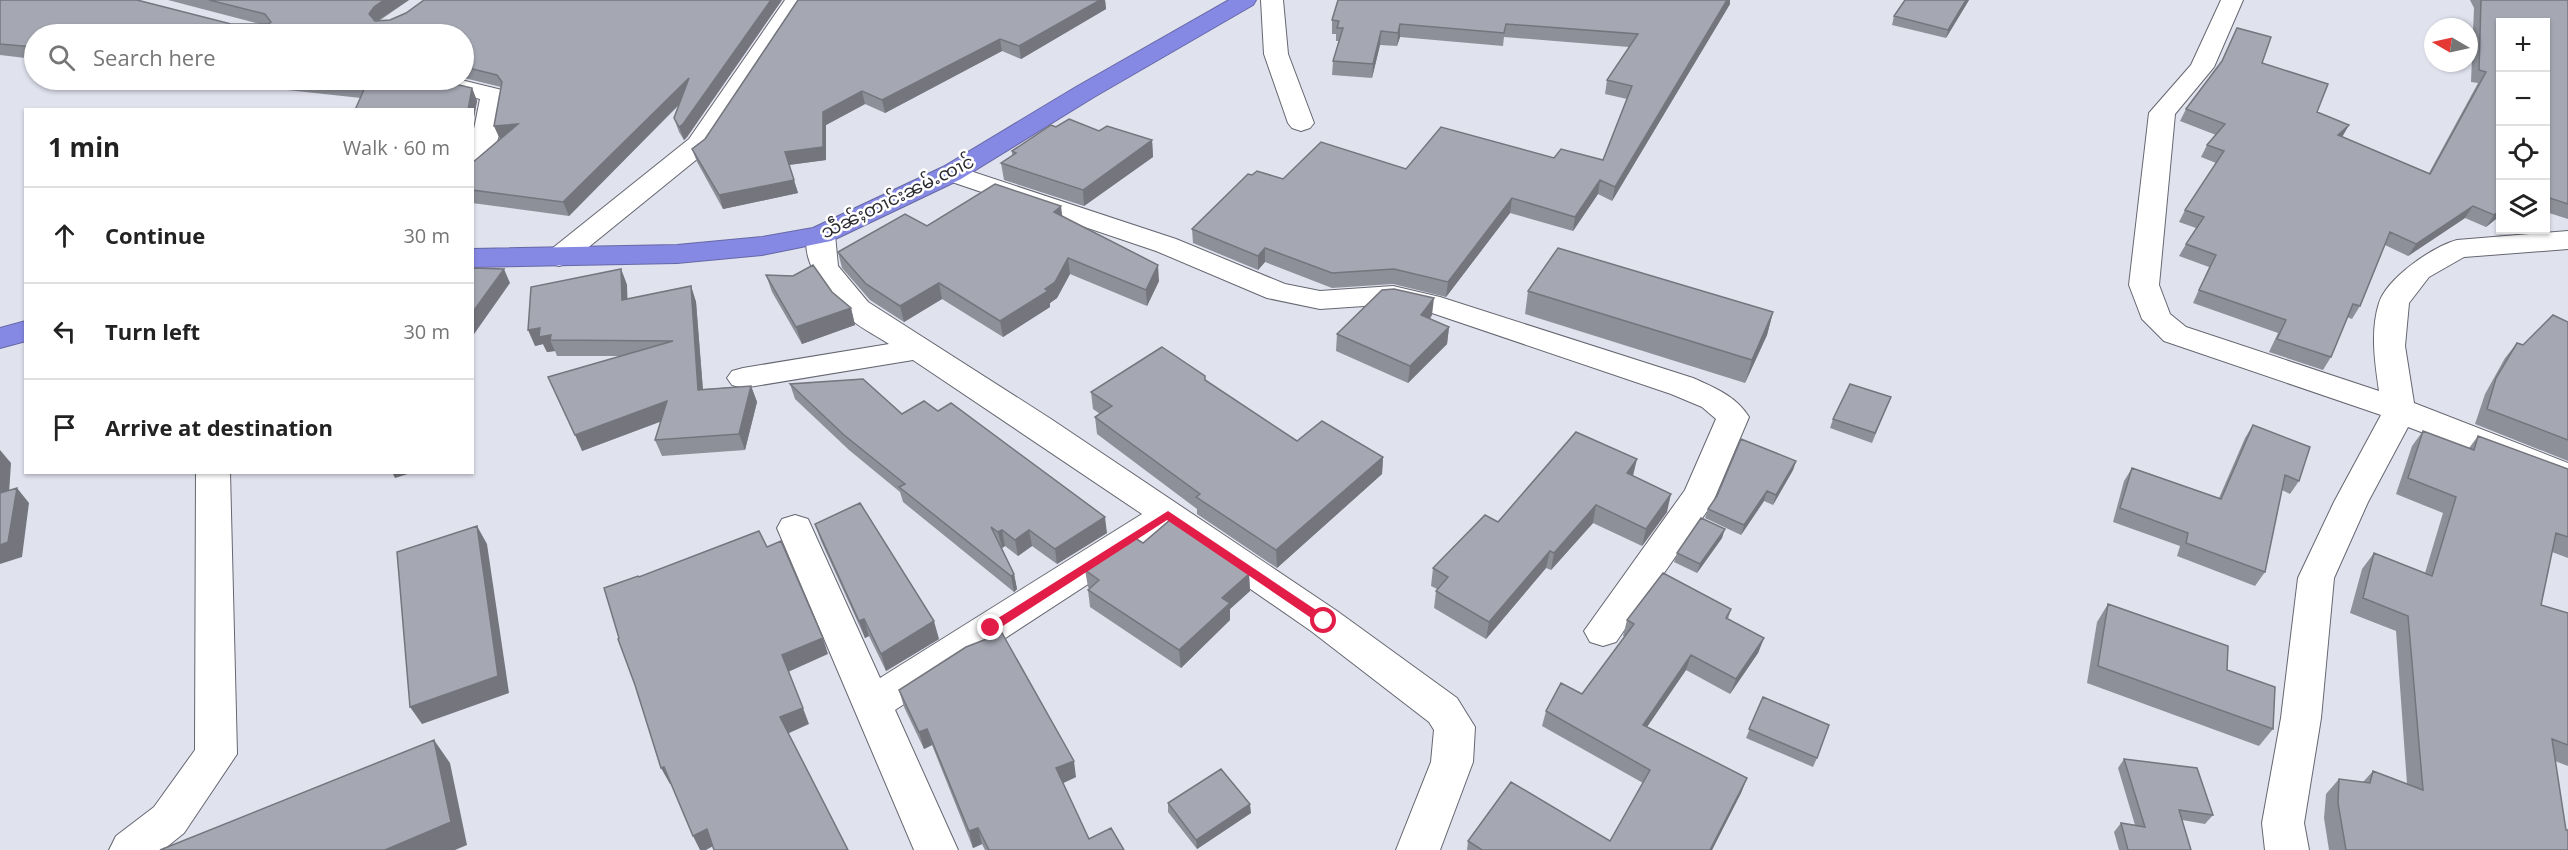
<!DOCTYPE html>
<meta charset="utf-8">
<style>
:root{--surface:#fff;--page:#f2f2f2;--text:#222;--muted:#767676;--line:#e0e0e0}
body{margin:0;font-family:"Open Sans","Noto Sans Myanmar",sans-serif;background:var(--page);color:var(--text)}
.controls{position:absolute;right:18px;top:18px;display:grid;overflow:hidden;border-radius:0px;box-shadow:0 2px 4px #0004}
.controls button{width:54px;height:54px;display:grid;place-items:center;padding:0;border:0;border-bottom:2px solid var(--line);background:var(--surface);color:var(--text);font:30px sans-serif}
.compass{position:absolute;left:2424px;top:18px;width:54px;height:54px;border-radius:50%;background:var(--surface);box-shadow:0 2px 4px #0004;rotate:279deg}
.stop{position:absolute;width:18px;height:18px;margin:-14px;border:4px solid #e11d48;border-radius:50%;background:#fff}
.stop.end{background:#e11d48;border-color:#fff;box-shadow:0 2px 6px #0008}
.list{margin:0;padding:0;list-style:none}
h2{display:flex;justify-content:space-between;align-items:center;height:78px;margin:0;padding:0 24px;font-size:26px}
h2 small{font-size:20px;font-weight:400;color:var(--muted)}
.list li{display:grid;grid-template-columns:39px 1fr auto;gap:18px;align-items:center;box-sizing:border-box;height:96px;padding:0 24px;border-top:2px solid var(--line)}
.list b{display:block;font-size:22px;white-space:nowrap}
.list em{font-size:20px;font-style:normal;color:var(--muted)}
.icon{flex:none;width:33px;height:33px;fill:none;stroke:currentColor;stroke-width:2;stroke-linecap:round;stroke-linejoin:round}
.map{position:relative;flex:none;width:2568px;height:850px;overflow:hidden}
.search{position:absolute;background:var(--surface);box-shadow:0 2px 4px #0004;left:24px;top:24px;width:450px;height:66px;display:flex;align-items:center;gap:15px;box-sizing:border-box;padding:0 21px;border-radius:33px;color:var(--muted);font-size:22px}
.panel{position:absolute;background:var(--surface);box-shadow:0 2px 4px #0004;left:24px;top:108px;width:450px;height:366px;border-radius:0px}
.map>svg:first-child{display:block}
</style>
<div class="map">
<svg width="2568" height="850" viewBox="0 0 2568 850">
<rect width="100%" height="100%" fill="#e0e2ee"/>
<g fill="none" stroke-linecap="round" stroke-linejoin="round">
<defs>
<path id="street" d="M 785,0 L 807,0 L 707,151 L 569,263 L 559,266 L 549,263 L 545,257 L 549,251 L 689,139 Z
M 1261,0 L 1283,0 L 1288,54 L 1314,123 L 1310,128 L 1301,131 L 1292,128 L 1288,123 L 1264,54 Z
M 2221,0 L 2243,0 L 2214,67 L 2175,114 L 2159,285 L 2170,314 L 2186,327 L 2379,391 C 2375,363 2370,331 2379,303 C 2387,278 2432,247 2457,240 L 2568,231 L 2568,249 L 2464,257 L 2429,277 L 2409,303 L 2405,346 L 2414,403 L 2568,463 L 2568,488 L 2408,427 L 2368,502 L 2334,578 L 2321,718 L 2304,823 L 2309,850 L 2265,850 L 2262,823 L 2281,718 L 2298,578 L 2334,502 L 2381,415 L 2164,341 L 2142,319 L 2129,285 L 2149,113 L 2191,65 Z
M 421,80 L 461,80 L 502,90 L 505,95 C 502,119 502,159 472,166 L 472,139 L 480,99 L 424,85 Z
M 952,165 L 1176,239 L 1285,284 L 1320,291 L 1393,286 L 1440,297 L 1693,378 C 1715,388 1736,396 1749,417 L 1712,504 L 1616,642 L 1603,646 L 1590,642 L 1584,631 L 1685,490 L 1716,419 L 1702,407 L 1671,394 L 1432,313 L 1393,304 L 1320,309 L 1267,298 L 1156,251 L 943,179 L 939,173 L 943,167 Z
M 821,227 L 831,229 L 835,235 L 838,266 L 868,302 L 1051,419 L 1337,611 L 1457,698 L 1475,727 L 1473,762 L 1440,850 L 1396,850 L 1431,762 L 1434,730 L 1429,722 L 1311,631 L 1168,532 L 895,710 L 958,850 L 914,850 L 777,528 L 782,519 L 795,515 L 808,519 L 880,678 L 1142,514 L 913,360 L 743,388 L 732,385 L 727,378 L 732,371 L 743,368 L 889,344 C 875,335 857,326 846,315 C 828,297 794,254 811,229 Z
M 196,472 L 230,472 L 237,754 L 184,833 L 163,850 L 109,850 L 116,836 L 154,807 L 195,750 Z"/>
<path id="highway" d="M 1229,0 L 1256,0 L 1253,5 L 1094,97 L 961,179 L 831,241 L 762,255 L 677,263 L 472,267 L 472,249 L 677,245 L 762,237 L 813,228 L 943,167 L 1076,87 Z
M 26,321 L 26,341 L 0,348 L 0,328 Z"/>
</defs>
<use href="#street" stroke="#656670" stroke-width="2"/>
<use href="#highway" stroke="#6668a5" stroke-width="2"/>
<use href="#street" fill="#fff" fill-rule="evenodd"/>
<use href="#highway" fill="#8689e4" fill-rule="evenodd"/>
</g>
<path fill="#8e9099" d="M 0,0 L 231,24 L 260,24 L 168,0 L 409,0 L 379,21 L 782,0 L 687,137 L 684,140 L 679,132 L 674,118 L 680,104 L 569,216 L 472,203 L 472,163 L 500,139 L 494,126 L 501,87 L 464,78 L 464,34 L 34,34 L 34,59 L 0,55 Z
M 798,0 L 1105,0 L 1106,9 L 1021,59 L 1002,51 L 885,113 L 865,104 L 826,125 L 826,160 L 789,165 L 798,193 L 723,209 L 697,162 L 692,149 L 705,139 Z
M 1338,0 L 1730,0 L 1730,4 L 1612,201 L 1598,194 L 1573,231 L 1510,213 L 1446,297 L 1393,284 L 1332,288 L 1265,262 L 1258,270 L 1193,243 L 1192,229 L 1252,175 L 1283,179 L 1554,158 L 1603,160 L 1627,99 L 1605,94 L 1607,80 L 1629,47 L 1504,37 L 1503,46 L 1400,37 L 1397,46 L 1380,45 L 1372,78 L 1332,75 L 1333,61 L 1339,41 L 1336,41 L 1336,34 L 1332,34 L 1332,20 Z
M 1905,0 L 1969,0 L 1946,38 L 1892,25 L 1894,16 Z
M 2470,0 L 2568,0 L 2568,219 L 2546,212 L 2546,22 L 2500,22 L 2500,221 L 2496,219 L 2486,227 L 2465,218 L 2408,256 L 2385,245 L 2360,306 L 2352,319 L 2347,317 L 2331,357 L 2323,370 L 2269,352 L 2278,333 L 2193,303 L 2209,267 L 2179,256 L 2186,244 L 2196,228 L 2179,222 L 2185,210 L 2216,163 L 2201,157 L 2207,145 L 2216,135 L 2180,121 L 2186,109 L 2262,63 L 2317,112 L 2349,125 L 2342,137 L 2429,173 L 2478,83 L 2471,82 L 2474,8 Z
M 252,80 L 438,80 L 472,88 L 477,101 L 472,128 L 472,110 L 287,90 Z
M 1056,127 L 1099,131 L 1152,140 L 1153,157 L 1084,206 L 1004,180 L 1001,163 L 1012,156 L 1012,151 Z
M 1062,216 L 1159,281 L 1147,306 L 1070,274 L 1057,298 L 1050,303 L 1050,307 L 1003,337 L 942,299 L 904,322 L 870,300 L 842,268 L 838,252 L 927,226 Z
M 621,269 L 627,285 L 627,299 L 691,286 L 696,302 L 703,389 L 751,386 L 757,402 L 745,450 L 662,456 L 655,440 L 661,421 L 582,451 L 620,356 L 557,356 L 555,351 L 547,352 L 543,344 L 535,346 Z
M 766,275 L 832,292 L 851,308 L 855,325 L 802,344 L 772,292 Z
M 1528,291 L 1773,312 L 1767,335 L 1745,383 L 1525,314 Z
M 1432,315 L 1430,319 L 1449,327 L 1447,344 L 1408,383 L 1336,351 L 1337,334 Z
M 2568,321 L 2568,461 L 2475,424 L 2485,394 L 2505,358 L 2517,343 L 2523,345 Z
M 1205,380 L 1297,441 L 1383,457 L 1382,474 L 1277,568 L 1197,514 L 1197,509 L 1097,434 L 1095,417 L 1100,414 L 1093,409 L 1091,392 Z
M 790,384 L 902,414 L 1107,533 L 1057,564 L 1032,546 L 1018,556 L 1005,546 L 1002,548 L 1014,574 L 1017,589 L 1014,592 L 903,502 L 900,492 L 849,450 L 795,399 Z
M 1891,397 L 1872,443 L 1830,428 L 1833,419 Z
M 2253,425 L 2299,481 L 2290,494 L 2282,490 L 2265,572 L 2255,586 L 2177,556 L 2180,546 L 2113,522 L 2124,481 L 2132,468 L 2219,498 L 2245,438 Z
M 2423,431 L 2469,448 L 2478,436 L 2568,469 L 2568,558 L 2552,552 L 2541,605 L 2568,613 L 2568,766 L 2555,761 L 2568,850 L 2329,850 L 2324,818 L 2326,794 L 2339,779 L 2363,782 L 2373,771 L 2407,784 L 2396,631 L 2350,613 L 2362,569 L 2374,553 L 2425,573 L 2443,513 L 2396,494 L 2412,446 Z
M 1796,461 L 1793,470 L 1773,505 L 1764,501 L 1741,535 L 1705,518 L 1708,509 Z
M 1633,476 L 1667,512 L 1642,546 L 1593,523 L 1551,570 L 1546,568 L 1486,639 L 1434,608 L 1436,591 L 1437,589 L 1431,586 L 1433,568 L 1498,522 Z
M 815,524 L 939,639 L 886,671 L 869,636 L 865,638 L 821,541 Z
M 1722,538 L 1697,573 L 1674,562 L 1677,553 Z
M 1143,543 L 1249,574 L 1250,591 L 1230,609 L 1230,620 L 1181,668 L 1090,607 L 1088,590 L 1090,589 L 1088,587 L 1085,570 Z
M 2108,604 L 2227,670 L 2273,729 L 2259,746 L 2087,683 L 2097,622 Z
M 1731,609 L 1728,619 L 1764,638 L 1758,653 L 1730,694 L 1686,670 L 1647,727 L 1747,778 L 1741,793 L 1712,850 L 1467,850 L 1468,841 L 1610,841 L 1643,783 L 1542,726 L 1546,711 L 1582,694 L 1625,637 L 1623,636 L 1627,620 Z
M 899,690 L 1076,777 L 1063,783 L 1089,839 L 1124,850 L 985,850 L 982,844 L 973,848 L 932,745 L 924,749 L 904,707 Z
M 1763,697 L 1817,758 L 1813,767 L 1746,738 Z
M 2124,759 L 2213,815 L 2205,824 L 2182,820 L 2191,850 L 2119,850 L 2114,832 L 2121,823 L 2135,825 L 2118,768 Z
M 1168,803 L 1251,813 L 1197,849 L 1168,812 Z"/>
<path fill="#74757d" d="M 384,0 L 409,0 L 380,19 L 375,26 L 369,14 L 374,7 Z
M 771,0 L 782,0 L 687,137 L 684,140 L 679,127 Z
M 1100,0 L 1105,0 L 1106,9 L 1021,59 L 1019,46 Z
M 1727,0 L 1730,0 L 1730,4 L 1612,201 L 1615,187 Z
M 1966,0 L 1969,0 L 1946,38 L 1948,30 Z
M 1400,24 L 1400,37 L 1397,46 L 1398,33 Z
M 1381,31 L 1380,45 L 1372,78 L 1373,64 Z
M 1000,39 L 1002,51 L 885,113 L 882,100 Z
M 689,78 L 693,90 L 569,216 L 563,202 Z
M 472,88 L 477,101 L 472,128 L 472,110 L 468,110 Z
M 862,91 L 865,104 L 826,125 L 826,160 L 788,165 L 785,152 L 823,112 Z
M 518,124 L 500,139 L 494,126 Z
M 2349,125 L 2342,137 L 2338,135 Z
M 1152,140 L 1153,157 L 1084,206 L 1083,190 Z
M 794,180 L 798,193 L 723,209 L 719,195 Z
M 1600,180 L 1598,194 L 1573,231 L 1575,217 Z
M 1512,198 L 1510,213 L 1446,297 L 1448,282 Z
M 1061,206 L 1063,222 L 1054,212 Z
M 2473,206 L 2465,218 L 2408,256 L 2416,244 Z
M 2500,210 L 2500,213 L 2496,219 L 2486,227 L 2494,215 Z
M 1265,248 L 1265,262 L 1258,270 L 1258,256 Z
M 1068,258 L 1070,274 L 1057,298 L 1050,303 L 1050,307 L 1003,337 L 1000,321 L 1045,289 Z
M 1158,265 L 1159,281 L 1147,306 L 1146,290 Z
M 504,269 L 510,283 L 472,337 L 472,313 Z
M 621,269 L 627,285 L 628,315 L 622,300 Z
M 939,283 L 942,299 L 904,322 L 900,306 Z
M 691,286 L 696,302 L 704,405 L 698,390 Z
M 1434,298 L 1432,315 L 1419,332 L 1421,315 Z
M 851,308 L 855,325 L 802,344 L 796,327 Z
M 1773,312 L 1767,335 L 1745,383 L 1752,360 Z
M 1449,327 L 1447,344 L 1408,383 L 1410,366 Z
M 540,328 L 551,335 L 550,340 L 555,351 L 547,352 L 543,344 L 535,346 L 528,330 Z
M 751,386 L 757,402 L 745,450 L 739,434 Z
M 667,401 L 673,417 L 582,451 L 575,435 Z
M 0,437 L 0,450 L 11,463 L 8,509 L 0,500 Z
M 1383,457 L 1382,474 L 1277,568 L 1276,550 Z
M 1637,459 L 1633,476 L 1627,473 Z
M 1796,461 L 1793,470 L 1773,505 L 1776,495 Z
M 392,472 L 414,472 L 395,478 Z
M 17,488 L 29,503 L 22,557 L 0,564 L 0,545 Z
M 1767,491 L 1764,501 L 1741,535 L 1744,525 Z
M 1671,494 L 1667,512 L 1642,546 L 1646,529 Z
M 1596,505 L 1593,523 L 1551,570 L 1554,553 Z
M 1105,517 L 1107,533 L 1057,564 L 1055,549 Z
M 477,526 L 487,544 L 509,693 L 422,724 L 410,707 Z
M 1725,529 L 1722,538 L 1697,573 L 1700,564 Z
M 1002,530 L 1005,546 L 1002,548 L 998,532 Z
M 1029,530 L 1032,546 L 1018,556 L 1015,540 Z
M 1550,551 L 1546,568 L 1486,639 L 1489,622 Z
M 1014,574 L 1017,589 L 1014,592 L 1011,576 Z
M 1249,574 L 1250,591 L 1230,609 L 1230,620 L 1181,668 L 1179,650 L 1222,598 Z
M 864,619 L 869,636 L 865,638 L 859,621 Z
M 934,621 L 939,639 L 886,671 L 881,654 Z
M 823,638 L 828,654 L 788,672 L 782,655 Z
M 1764,638 L 1758,653 L 1730,694 L 1736,679 Z
M 1691,655 L 1686,670 L 1638,740 L 1643,725 Z
M 803,708 L 809,724 L 787,734 L 780,717 Z
M 927,729 L 932,745 L 924,749 L 919,732 Z
M 434,740 L 450,763 L 467,845 L 455,850 L 385,850 Z
M 1074,761 L 1076,777 L 1059,785 L 1056,768 Z
M 664,767 L 672,783 L 670,784 L 661,768 Z
M 1747,778 L 1741,793 L 1712,850 L 1710,850 Z
M 1250,804 L 1251,813 L 1197,849 L 1196,840 Z
M 978,828 L 982,844 L 973,848 L 969,831 Z
M 707,829 L 715,845 L 706,850 L 700,850 L 693,836 Z"/>
<path fill="#a5a7b2" stroke="#74757d" stroke-width="1.5" d="M 0,0 L 137,0 L 231,24 L 268,24 L 271,22 L 265,14 L 209,0 L 384,0 L 374,7 L 369,14 L 375,21 L 390,20 L 406,13 L 424,0 L 771,0 L 683,124 L 679,127 L 674,118 L 689,78 L 563,202 L 472,190 L 472,163 L 518,124 L 494,126 L 502,82 L 497,75 L 464,67 L 464,34 L 34,34 L 34,47 L 0,44 Z
M 798,0 L 1100,0 L 1019,46 L 1000,39 L 882,100 L 862,91 L 823,112 L 823,147 L 785,152 L 794,180 L 719,195 L 692,149 L 705,139 Z
M 1338,0 L 1727,0 L 1615,187 L 1600,180 L 1575,217 L 1512,198 L 1448,282 L 1394,269 L 1332,273 L 1265,248 L 1258,256 L 1192,229 L 1248,174 L 1252,175 L 1257,171 L 1283,179 L 1321,142 L 1406,169 L 1441,127 L 1554,158 L 1561,149 L 1603,160 L 1632,86 L 1607,80 L 1638,34 L 1506,24 L 1504,33 L 1400,24 L 1398,33 L 1381,31 L 1373,64 L 1333,61 L 1343,28 L 1337,28 L 1339,21 L 1332,20 Z
M 1905,0 L 1966,0 L 1948,30 L 1894,16 Z
M 2481,0 L 2568,0 L 2568,204 L 2550,198 L 2546,202 L 2546,22 L 2500,22 L 2500,210 L 2494,215 L 2473,206 L 2416,244 L 2390,232 L 2360,306 L 2353,304 L 2331,357 L 2277,339 L 2286,320 L 2199,290 L 2216,255 L 2186,244 L 2204,217 L 2185,210 L 2224,151 L 2207,145 L 2225,124 L 2186,109 L 2222,61 L 2237,28 L 2271,37 L 2262,63 L 2328,84 L 2317,112 L 2349,125 L 2338,135 L 2430,174 L 2486,72 L 2479,70 Z
M 303,80 L 438,80 L 472,88 L 468,110 L 355,110 L 366,85 Z
M 1069,119 L 1099,131 L 1107,126 L 1152,140 L 1083,190 L 1001,163 L 1016,153 L 1012,151 L 1051,125 L 1056,127 Z
M 995,184 L 1061,206 L 1054,212 L 1158,265 L 1146,290 L 1068,258 L 1055,282 L 1045,289 L 1048,291 L 1000,321 L 939,283 L 900,306 L 866,284 L 838,252 L 905,214 L 927,226 Z
M 1558,248 L 1773,312 L 1752,360 L 1528,291 Z
M 813,265 L 832,292 L 851,308 L 796,327 L 766,275 L 793,276 Z
M 472,268 L 504,269 L 472,313 Z
M 621,269 L 622,300 L 691,286 L 698,390 L 751,386 L 739,434 L 655,440 L 667,401 L 575,435 L 548,377 L 673,341 L 550,340 L 551,335 L 539,337 L 540,328 L 528,330 L 531,287 Z
M 1394,289 L 1434,298 L 1421,315 L 1449,327 L 1410,366 L 1337,334 L 1382,290 Z
M 2553,315 L 2568,322 L 2568,440 L 2487,409 L 2496,378 L 2517,343 L 2523,345 Z
M 1162,347 L 1205,376 L 1205,380 L 1297,441 L 1322,421 L 1383,457 L 1276,550 L 1196,497 L 1200,494 L 1095,417 L 1112,406 L 1091,392 Z
M 863,379 L 902,414 L 924,401 L 938,411 L 951,403 L 1105,517 L 1055,549 L 1029,530 L 1015,540 L 1002,530 L 998,532 L 991,527 L 1014,574 L 1011,576 L 899,487 L 905,484 L 844,435 L 790,384 Z
M 1850,384 L 1891,397 L 1875,433 L 1833,419 Z
M 2253,425 L 2310,447 L 2299,481 L 2285,475 L 2265,572 L 2186,543 L 2188,533 L 2120,508 L 2132,468 L 2221,499 Z
M 2423,431 L 2474,450 L 2478,436 L 2568,469 L 2568,537 L 2556,533 L 2541,605 L 2568,613 L 2568,745 L 2552,739 L 2566,830 L 2568,830 L 2568,850 L 2346,850 L 2338,803 L 2339,779 L 2370,783 L 2373,771 L 2423,790 L 2408,616 L 2363,598 L 2374,553 L 2432,576 L 2456,497 L 2408,478 Z
M 1576,432 L 1637,459 L 1627,473 L 1671,494 L 1646,529 L 1596,505 L 1554,553 L 1550,551 L 1489,622 L 1436,591 L 1448,577 L 1433,568 L 1485,515 L 1498,522 Z
M 1741,439 L 1796,461 L 1776,495 L 1767,491 L 1744,525 L 1708,509 L 1717,496 Z
M 17,488 L 8,542 L 0,545 L 0,493 Z
M 860,503 L 934,621 L 881,654 L 864,619 L 859,621 L 815,524 Z
M 1701,518 L 1725,529 L 1700,564 L 1677,553 Z
M 1170,520 L 1249,574 L 1222,598 L 1230,603 L 1179,650 L 1088,590 L 1099,580 L 1085,570 L 1135,538 L 1143,543 Z
M 477,526 L 498,676 L 410,707 L 397,552 Z
M 759,531 L 767,547 L 781,541 L 823,638 L 782,655 L 803,708 L 780,717 L 848,850 L 714,850 L 707,829 L 693,836 L 664,767 L 661,768 L 635,685 L 618,639 L 619,638 L 604,588 L 638,576 L 639,577 Z
M 1663,573 L 1731,609 L 1726,618 L 1764,638 L 1736,679 L 1691,655 L 1643,725 L 1747,778 L 1710,850 L 1482,850 L 1468,841 L 1511,782 L 1610,841 L 1650,770 L 1546,711 L 1561,683 L 1582,694 L 1634,624 L 1627,620 Z
M 2108,604 L 2228,646 L 2227,670 L 2275,687 L 2273,729 L 2098,666 Z
M 1002,633 L 1074,761 L 1056,768 L 1089,839 L 1111,828 L 1124,850 L 989,850 L 978,828 L 969,831 L 927,729 L 919,732 L 899,690 L 966,647 Z
M 1763,697 L 1829,725 L 1817,758 L 1749,729 Z
M 434,740 L 451,822 L 385,850 L 160,850 Z
M 2124,759 L 2197,768 L 2213,815 L 2179,810 L 2191,850 L 2128,850 L 2121,823 L 2145,827 Z
M 1221,769 L 1250,804 L 1196,840 L 1168,803 Z"/>
<path fill="#e11d48" d="M 1168,511 L 1328,618 L 1328,624 L 1320,624 L 1167,520 L 995,631 L 987,631 L 987,625 Z"/>
<g text-anchor="middle" dominant-baseline="central" stroke-width="5" stroke-linejoin="round" paint-order="stroke">
<g font-size="18" fill="#2c2c31" stroke="#fff">
<text transform="translate(897 196) rotate(-26)">သဵၼ်ႈတၢင်းၼမ်ႉၸၢင်</text>
</g>
</g>
</svg>
<div class="controls">
<button>+</button>
<button>−</button>
<button><svg class="icon" aria-label="locate" viewBox="0 0 24 24"><circle cx="12" cy="12" r="6"/><path d="M12 2v4M12 18v4M2 12h4M18 12h4"/></svg></button>
<button><svg class="icon" aria-label="layers" viewBox="0 0 24 24"><path d="M12 4l9 5-9 5-9-5zM3 14l9 5 9-5"/></svg></button>
</div>
<svg class="compass" viewBox="-18 -18 36 36"><path d="M0-13l5 13h-10z" fill="#e53935"/><path d="M0 13l5-13h-10z" fill="#767676"/></svg>
<div class="stop" style="left:1324px;top:621px"></div>
<div class="stop end" style="left:991px;top:628px"></div>
<div class="search"><svg class="icon" aria-label="search" viewBox="0 0 24 24"><circle cx="10" cy="10" r="6"/><path d="M15 15l6 6"/></svg>Search here</div>
<section class="panel">
<h2>1 min<small>Walk · 60 m</small></h2>
<ul class="list">
<li><svg class="icon" aria-label="ahead" viewBox="0 0 24 24"><path d="M12 20V5M6 11l6-6 6 6"/></svg><div><b>Continue</b></div><em>30 m</em></li>
<li><svg class="icon" aria-label="left" viewBox="0 0 24 24"><path d="M17 20v-9H6M10 6l-5 5 5 5"/></svg><div><b>Turn left</b></div><em>30 m</em></li>
<li><svg class="icon" aria-label="arrive" viewBox="0 0 24 24"><path d="M6 21V4h12l-3 4 3 4H6"/></svg><div><b>Arrive at destination</b></div></li>
</ul>
</section>
</div>
